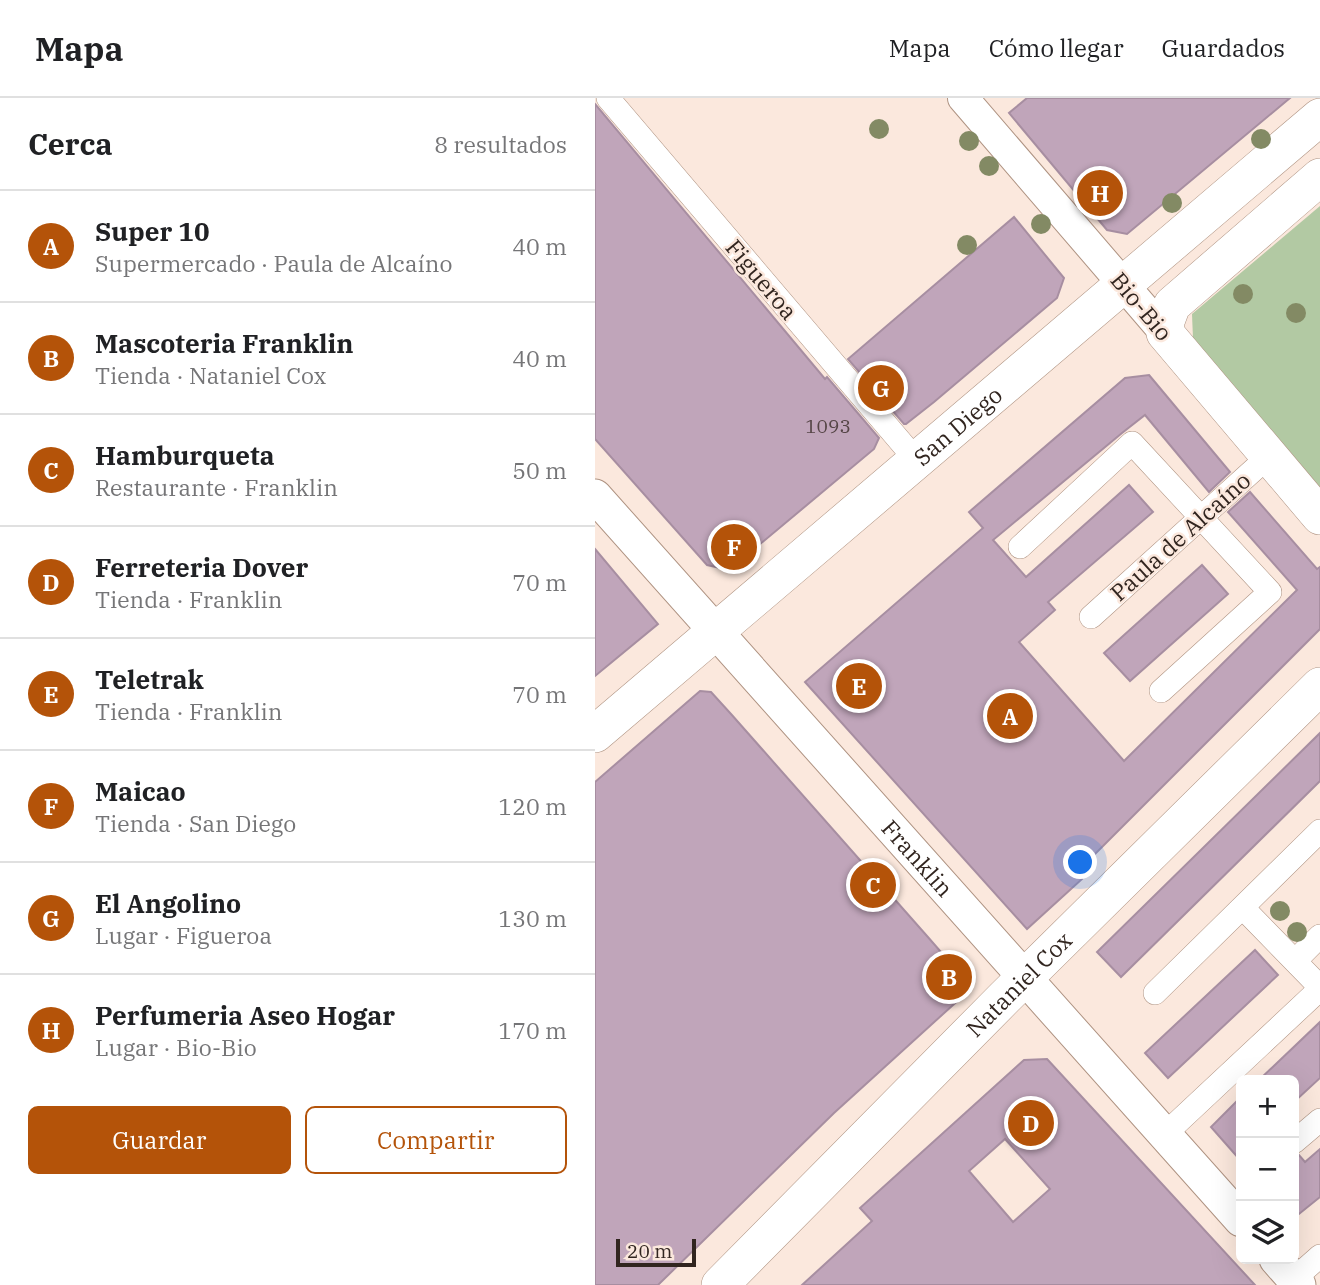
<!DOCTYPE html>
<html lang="es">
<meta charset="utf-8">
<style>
:root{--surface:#fff;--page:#f6f6f6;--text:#202124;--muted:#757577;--line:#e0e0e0;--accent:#b45309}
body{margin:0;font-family:"IBM Plex Serif",serif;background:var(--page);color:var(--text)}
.controls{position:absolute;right:21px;bottom:21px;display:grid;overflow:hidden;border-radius:10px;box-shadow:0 7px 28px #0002}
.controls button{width:63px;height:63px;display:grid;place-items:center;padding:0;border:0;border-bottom:2px solid var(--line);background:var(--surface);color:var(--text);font:35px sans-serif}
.scale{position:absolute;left:21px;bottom:18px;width:80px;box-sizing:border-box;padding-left:7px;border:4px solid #31251f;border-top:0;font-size:19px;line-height:24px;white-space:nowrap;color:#31251f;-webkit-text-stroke:5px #fbe8dd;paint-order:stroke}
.you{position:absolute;left:486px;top:765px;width:24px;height:24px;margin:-18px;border:5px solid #fff;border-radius:50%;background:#1a73e8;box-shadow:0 0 0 10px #1a73e833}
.badge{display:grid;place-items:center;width:46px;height:46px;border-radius:50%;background:var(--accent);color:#fff;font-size:23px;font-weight:700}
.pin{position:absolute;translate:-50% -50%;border:4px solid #fff;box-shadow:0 2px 7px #0006}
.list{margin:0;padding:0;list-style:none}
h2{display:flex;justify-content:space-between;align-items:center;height:91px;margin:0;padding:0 28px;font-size:30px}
h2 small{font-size:23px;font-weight:400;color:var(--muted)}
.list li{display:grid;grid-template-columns:46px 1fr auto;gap:21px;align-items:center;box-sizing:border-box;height:112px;padding:0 28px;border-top:2px solid var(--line)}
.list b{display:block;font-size:26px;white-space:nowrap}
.list p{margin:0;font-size:23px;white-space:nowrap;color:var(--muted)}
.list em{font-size:23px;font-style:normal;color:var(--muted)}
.actions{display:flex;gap:14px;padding:21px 28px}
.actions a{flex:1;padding:16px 0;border:2px solid var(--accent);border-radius:10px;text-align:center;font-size:24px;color:var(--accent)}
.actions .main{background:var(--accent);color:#fff}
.icon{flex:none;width:38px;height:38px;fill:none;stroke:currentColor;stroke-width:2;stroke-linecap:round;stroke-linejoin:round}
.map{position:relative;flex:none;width:725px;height:1187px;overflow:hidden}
header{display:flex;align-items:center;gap:42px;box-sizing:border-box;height:98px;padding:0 35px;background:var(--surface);border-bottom:2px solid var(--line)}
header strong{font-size:33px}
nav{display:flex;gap:38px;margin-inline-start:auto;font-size:24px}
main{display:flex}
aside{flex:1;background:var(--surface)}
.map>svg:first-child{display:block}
</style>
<header>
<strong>Mapa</strong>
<nav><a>Mapa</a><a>Cómo llegar</a><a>Guardados</a></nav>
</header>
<main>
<aside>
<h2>Cerca<small>8 resultados</small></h2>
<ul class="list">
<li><span class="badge">A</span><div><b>Super 10</b><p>Supermercado · Paula de Alcaíno</p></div><em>40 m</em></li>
<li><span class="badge">B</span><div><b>Mascoteria Franklin</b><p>Tienda · Nataniel Cox</p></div><em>40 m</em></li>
<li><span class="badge">C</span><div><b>Hamburqueta</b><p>Restaurante · Franklin</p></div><em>50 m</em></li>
<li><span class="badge">D</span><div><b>Ferreteria Dover</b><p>Tienda · Franklin</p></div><em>70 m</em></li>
<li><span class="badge">E</span><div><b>Teletrak</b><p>Tienda · Franklin</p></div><em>70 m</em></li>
<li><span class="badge">F</span><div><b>Maicao</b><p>Tienda · San Diego</p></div><em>120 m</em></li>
<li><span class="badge">G</span><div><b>El Angolino</b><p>Lugar · Figueroa</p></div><em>130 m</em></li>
<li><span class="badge">H</span><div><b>Perfumeria Aseo Hogar</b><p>Lugar · Bio-Bio</p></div><em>170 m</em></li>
</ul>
<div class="actions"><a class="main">Guardar</a><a>Compartir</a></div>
</aside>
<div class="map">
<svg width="725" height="1187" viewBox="0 0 725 1187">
<rect width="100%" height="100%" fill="#fbe8dd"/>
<path fill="#b2c9a3" d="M 725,108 L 725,389 L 598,241 L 597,216 Z"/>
<path fill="#c0a5ba" stroke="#a78ea1" stroke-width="2" fill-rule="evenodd" d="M 432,0 L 695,0 L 532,136 L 512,132 L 414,15 Z
M 0,6 L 230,281 L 232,279 L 284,340 L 279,351 L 134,472 L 112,467 L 0,341 Z
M 419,119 L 469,180 L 462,200 L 339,304 L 311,326 L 309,326 L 253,261 Z
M 554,277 L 635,374 L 614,394 L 550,317 L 527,335 L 398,442 L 431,479 L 534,387 L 558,414 L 453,504 L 460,512 L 424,544 L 529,663 L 702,492 L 633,414 L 655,394 L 722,471 L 725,469 L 725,531 L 481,775 L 487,781 L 432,831 L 210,584 L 388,430 L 374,414 L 530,280 Z
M 0,451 L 63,526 L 0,578 Z
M 607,467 L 633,496 L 535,583 L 509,555 Z
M 105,593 L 116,594 L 136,616 L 332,838 L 366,877 L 369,897 L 239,1015 L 63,1187 L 0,1187 L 0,684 Z
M 725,635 L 725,683 L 526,879 L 502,854 Z
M 660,852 L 683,877 L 573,980 L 550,955 Z
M 725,924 L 725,980 L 699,1004 L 699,982 L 664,982 Z
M 452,961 L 660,1187 L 207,1187 L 277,1123 L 265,1110 L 429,962 ZM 410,1041 L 455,1091 L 418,1124 L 374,1073 Z
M 646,999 L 646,1063 L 616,1029 Z
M 725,1051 L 725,1099 L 699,1120 L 699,1058 L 704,1057 L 710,1064 Z"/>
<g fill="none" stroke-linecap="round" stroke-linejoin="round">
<defs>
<path id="minor" d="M 13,0 L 322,363
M 425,449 L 537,345 L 675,494 L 566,593
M 496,519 L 674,358
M 648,810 L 725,889
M 700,863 L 725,838
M 560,895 L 725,733
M 569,1037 L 725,891
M 699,1044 L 725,1022
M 699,1181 L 725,1158"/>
<path id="tertiary" d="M 368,0 L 570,235"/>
<g id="secondary">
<path id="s1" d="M 0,398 L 646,1122"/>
<path d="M 681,1161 L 704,1187"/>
</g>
<g id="primary">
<path d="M 725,79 L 577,207 L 571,223 L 570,235 L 725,418"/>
<path id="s2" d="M 0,636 L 725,19"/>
<path id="s3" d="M 125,1187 L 409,900 L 725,588"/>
</g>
</defs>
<use href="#minor" stroke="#af9382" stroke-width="24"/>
<use href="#tertiary" stroke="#af9382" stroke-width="32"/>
<use href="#secondary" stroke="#af9382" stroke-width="35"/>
<use href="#primary" stroke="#af9382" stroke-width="38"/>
<use href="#minor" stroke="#fff" stroke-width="23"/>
<use href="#tertiary" stroke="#fff" stroke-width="30"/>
<use href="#secondary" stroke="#fff" stroke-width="33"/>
<use href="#primary" stroke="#fff" stroke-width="37"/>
</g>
<g fill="#838a64">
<circle cx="284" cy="31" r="10"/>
<circle cx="666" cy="41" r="10"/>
<circle cx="374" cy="43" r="10"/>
<circle cx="394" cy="68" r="10"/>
<circle cx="577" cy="105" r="10"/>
<circle cx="446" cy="126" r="10"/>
<circle cx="372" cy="147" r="10"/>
<circle cx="648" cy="196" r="10"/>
<circle cx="701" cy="215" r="10"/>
<circle cx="685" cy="813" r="10"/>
<circle cx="702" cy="834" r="10"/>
</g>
<g text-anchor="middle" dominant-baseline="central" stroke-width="5" stroke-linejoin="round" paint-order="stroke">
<g font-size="19" fill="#554546">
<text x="233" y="328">1093</text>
</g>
<g font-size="23" fill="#31251f" stroke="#fbe8dd">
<text transform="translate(167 181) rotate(50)">Figueroa</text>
<text transform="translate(547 208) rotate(50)">Bio-Bio</text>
<text stroke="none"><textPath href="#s2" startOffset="476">San Diego</textPath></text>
<text transform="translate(585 438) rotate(-42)">Paula de Alcaíno</text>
<text stroke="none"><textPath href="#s1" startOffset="485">Franklin</textPath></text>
<text stroke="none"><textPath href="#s3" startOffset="424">Nataniel Cox</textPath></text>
</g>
</g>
</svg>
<div class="controls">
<button>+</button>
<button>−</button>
<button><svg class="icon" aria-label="layers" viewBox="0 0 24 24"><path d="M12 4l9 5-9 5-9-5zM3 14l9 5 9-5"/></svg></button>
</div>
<div class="scale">20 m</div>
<div class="you"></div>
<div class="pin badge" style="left:415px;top:618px">A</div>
<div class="pin badge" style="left:354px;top:879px">B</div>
<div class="pin badge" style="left:278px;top:787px">C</div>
<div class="pin badge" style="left:436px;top:1025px">D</div>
<div class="pin badge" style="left:264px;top:588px">E</div>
<div class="pin badge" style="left:139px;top:449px">F</div>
<div class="pin badge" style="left:286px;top:290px">G</div>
<div class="pin badge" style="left:505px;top:95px">H</div>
</div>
</main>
